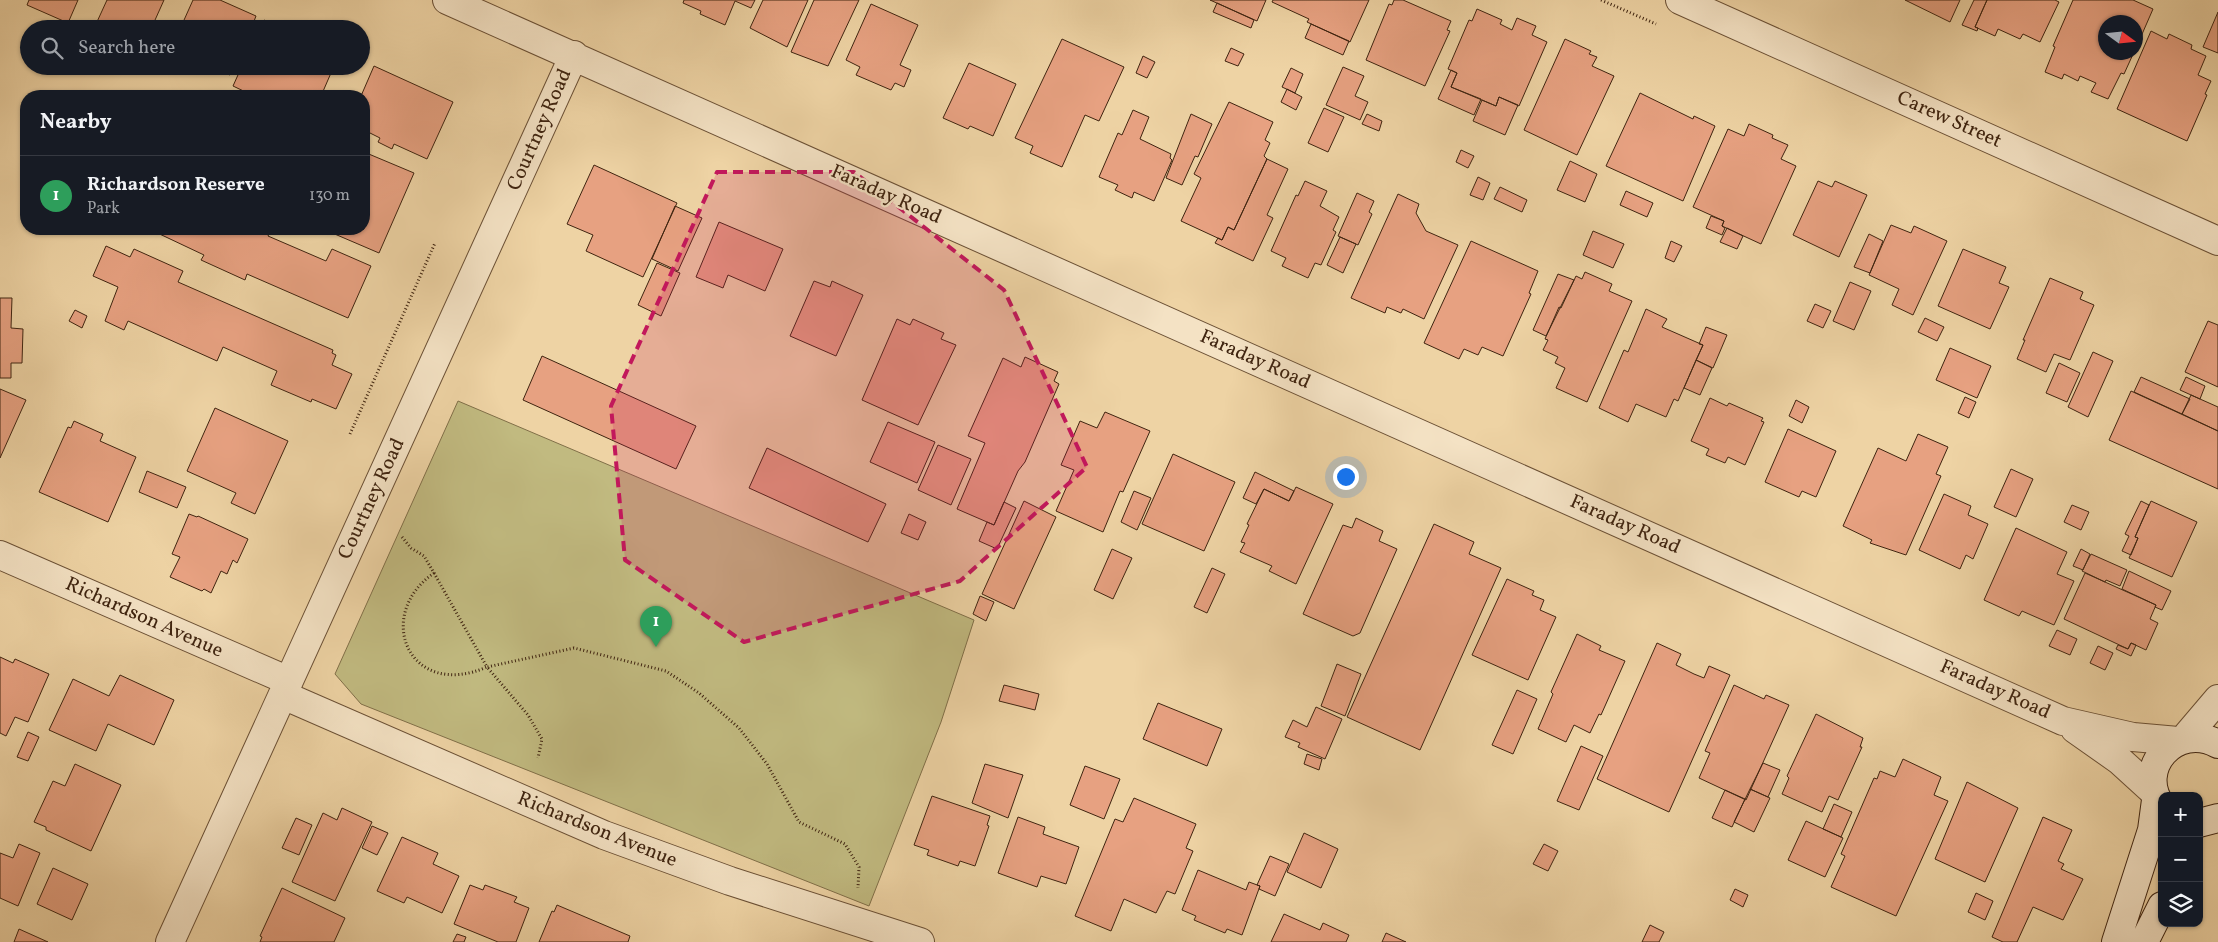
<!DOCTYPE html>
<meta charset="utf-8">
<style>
:root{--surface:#171b24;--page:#20242c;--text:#f1f3f6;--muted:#9ea1a6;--line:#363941;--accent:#0f766e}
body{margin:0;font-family:Vollkorn,serif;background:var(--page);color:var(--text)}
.controls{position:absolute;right:15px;bottom:15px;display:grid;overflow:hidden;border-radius:10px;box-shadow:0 1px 4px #0004}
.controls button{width:45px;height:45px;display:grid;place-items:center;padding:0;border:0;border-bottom:1px solid var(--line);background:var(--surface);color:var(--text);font:25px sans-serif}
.compass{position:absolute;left:2098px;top:15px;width:45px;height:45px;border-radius:50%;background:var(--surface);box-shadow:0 1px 4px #0004;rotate:105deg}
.you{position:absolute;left:1345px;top:476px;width:18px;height:18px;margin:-12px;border:4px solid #fff;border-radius:50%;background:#1a73e8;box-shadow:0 0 0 8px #1a73e833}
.badge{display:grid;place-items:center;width:32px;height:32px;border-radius:50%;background:var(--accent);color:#fff;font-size:16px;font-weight:700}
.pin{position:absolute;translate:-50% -41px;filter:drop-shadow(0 1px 2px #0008)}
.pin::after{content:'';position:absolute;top:26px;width:18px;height:15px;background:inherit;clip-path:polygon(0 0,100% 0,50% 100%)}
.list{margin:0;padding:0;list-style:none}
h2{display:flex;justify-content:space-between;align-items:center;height:65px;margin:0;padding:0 20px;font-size:21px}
h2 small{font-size:16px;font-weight:400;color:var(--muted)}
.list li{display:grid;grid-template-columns:32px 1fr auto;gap:15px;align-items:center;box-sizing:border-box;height:80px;padding:0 20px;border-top:1px solid var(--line)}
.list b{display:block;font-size:19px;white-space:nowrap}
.list p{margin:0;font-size:16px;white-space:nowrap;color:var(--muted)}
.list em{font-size:16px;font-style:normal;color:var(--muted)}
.icon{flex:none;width:28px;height:28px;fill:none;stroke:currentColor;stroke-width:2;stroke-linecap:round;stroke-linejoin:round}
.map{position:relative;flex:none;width:2218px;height:942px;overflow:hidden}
.search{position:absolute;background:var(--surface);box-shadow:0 1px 4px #0004;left:20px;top:20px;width:350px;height:55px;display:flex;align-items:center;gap:12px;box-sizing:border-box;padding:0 18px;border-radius:28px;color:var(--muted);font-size:19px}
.panel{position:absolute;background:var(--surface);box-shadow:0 1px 4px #0004;left:20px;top:90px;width:350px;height:145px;border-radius:20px}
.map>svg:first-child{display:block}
</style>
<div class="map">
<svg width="2218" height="942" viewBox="0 0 2218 942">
<rect width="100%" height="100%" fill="#eed3a4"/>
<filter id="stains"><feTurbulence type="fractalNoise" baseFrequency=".004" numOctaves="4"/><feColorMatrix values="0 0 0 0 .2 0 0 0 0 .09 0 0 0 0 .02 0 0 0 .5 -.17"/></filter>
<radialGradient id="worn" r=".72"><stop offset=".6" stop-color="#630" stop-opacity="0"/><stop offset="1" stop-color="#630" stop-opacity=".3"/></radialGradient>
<path fill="#c1ba80" stroke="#806f48" d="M 458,401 L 974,620 L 941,722 L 869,906 L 361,704 L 335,674 Z"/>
<path fill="#e7a181" stroke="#3f2410" d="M 29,0 L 78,0 L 68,23 L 27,5 Z
M 107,0 L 164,0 L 151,29 L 107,29 L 96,24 Z
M 193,0 L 220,0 L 256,16 L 251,29 L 180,29 Z
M 684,0 L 755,0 L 751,8 L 735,1 L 725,25 L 700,14 L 701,11 L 683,3 Z
M 763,0 L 808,0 L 787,47 L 750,28 Z
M 814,0 L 859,0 L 828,66 L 791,52 Z
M 1210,0 L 1266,0 L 1257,21 Z
M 1273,0 L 1369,0 L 1350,42 L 1307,22 L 1309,19 L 1272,2 Z
M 1394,0 L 1403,0 L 1451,21 L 1447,30 L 1450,31 L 1425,86 L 1366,60 L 1389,4 L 1392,5 Z
M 1905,0 L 1960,0 L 1950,22 Z
M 1974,0 L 1987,0 L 1975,27 L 1978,28 L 1977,31 L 1962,25 Z
M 1987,0 L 2055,0 L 2059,2 L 2040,42 L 2023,34 L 2020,39 L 1998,29 L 1995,36 L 1975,27 Z
M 2073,0 L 2133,0 L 2153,9 L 2136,48 L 2136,22 L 2106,22 L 2106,52 L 2134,52 L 2124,74 L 2121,73 L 2108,99 L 2091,92 L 2096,83 L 2080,76 L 2078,81 L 2064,74 L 2062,79 L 2045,72 L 2055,47 L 2053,46 Z
M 1217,3 L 1254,20 L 1251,28 L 1213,12 Z
M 871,4 L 918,25 L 900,65 L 911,70 L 904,87 L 895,83 L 891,90 L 856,75 L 860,67 L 846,60 Z
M 1477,9 L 1502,20 L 1500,24 L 1512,30 L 1517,18 L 1536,26 L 1532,35 L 1547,42 L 1519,106 L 1499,97 L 1496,106 L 1451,87 L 1457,73 L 1448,69 L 1469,20 L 1472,21 Z
M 2218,12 L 2218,53 L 2203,47 Z
M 264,20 L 284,29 L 258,29 Z
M 1311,24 L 1349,41 L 1343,55 L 1305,38 Z
M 2151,31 L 2167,39 L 2169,34 L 2192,45 L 2191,49 L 2206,56 L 2198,75 L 2211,81 L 2205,94 L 2207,95 L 2187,141 L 2117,109 Z
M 1062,39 L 1124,67 L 1099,121 L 1085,115 L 1062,167 L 1030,153 L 1033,146 L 1015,138 Z
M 1565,39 L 1591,51 L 1589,54 L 1597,57 L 1592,66 L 1614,76 L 1577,155 L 1524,130 Z
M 1231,48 L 1244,54 L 1238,66 L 1225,61 Z
M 1143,56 L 1155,62 L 1147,78 L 1136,73 Z
M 969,63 L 1016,84 L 993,136 L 970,126 L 968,129 L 943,118 Z
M 210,66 L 234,66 L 230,75 Z
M 242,66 L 334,66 L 321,96 L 254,96 L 233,86 Z
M 374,66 L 453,102 L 427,159 L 394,144 L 392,149 L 378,142 L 380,138 L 364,130 L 364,96 L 361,96 Z
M 1343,67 L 1364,76 L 1355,96 L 1368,102 L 1360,120 L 1326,105 Z
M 1291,68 L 1303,74 L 1295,93 L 1282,87 Z
M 1451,70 L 1457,73 L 1451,87 L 1481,99 L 1474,115 L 1438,99 Z
M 1287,89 L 1302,97 L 1296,110 L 1281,102 Z
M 1640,93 L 1693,119 L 1694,116 L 1715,126 L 1683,201 L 1606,166 Z
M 1499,97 L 1518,105 L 1505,135 L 1473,121 L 1482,100 L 1496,106 Z
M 1229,102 L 1273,122 L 1265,140 L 1270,143 L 1264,156 L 1267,159 L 1234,230 L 1228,227 L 1222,240 L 1181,221 L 1201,178 L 1194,174 Z
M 1324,108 L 1344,117 L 1328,152 L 1308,143 Z
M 1133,110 L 1149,117 L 1140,139 L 1171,154 L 1170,158 L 1172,160 L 1154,201 L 1134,192 L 1132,198 L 1115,190 L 1118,185 L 1099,177 L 1118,133 L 1122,135 Z
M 1191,114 L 1212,124 L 1198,157 L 1195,156 L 1182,185 L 1166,178 Z
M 1367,114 L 1382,121 L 1379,131 L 1362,124 Z
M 1749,124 L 1773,135 L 1772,138 L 1788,145 L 1781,159 L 1796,166 L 1761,244 L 1722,226 L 1724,221 L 1693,207 L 1728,129 L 1744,136 Z
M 1461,150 L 1474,156 L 1468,168 L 1456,162 Z
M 364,152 L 414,173 L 379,253 L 323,229 L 364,229 Z
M 1267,159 L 1288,169 L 1267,215 L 1273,218 L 1253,261 L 1215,243 L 1218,238 L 1222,240 L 1228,227 L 1234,230 Z
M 1570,161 L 1597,174 L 1585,202 L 1557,190 Z
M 594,165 L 677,203 L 643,277 L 586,251 L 593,235 L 567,224 Z
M 1478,177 L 1490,183 L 1483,200 L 1470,195 Z
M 1305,181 L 1327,191 L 1320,206 L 1339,217 L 1333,230 L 1336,232 L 1321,265 L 1315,263 L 1308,278 L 1282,266 L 1286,258 L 1271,251 L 1296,195 L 1298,196 Z
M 1818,181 L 1832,187 L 1835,181 L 1867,195 L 1839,257 L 1793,235 Z
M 1500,187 L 1527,200 L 1522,212 L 1494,199 Z
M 1626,191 L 1653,203 L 1647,217 L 1620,205 Z
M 1357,193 L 1374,201 L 1369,212 L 1372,214 L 1358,245 L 1338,236 Z
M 1398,194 L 1419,204 L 1416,213 L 1426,231 L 1458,245 L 1424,319 L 1403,309 L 1401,313 L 1387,307 L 1385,313 L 1351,298 Z
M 675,206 L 702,218 L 678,271 L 652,259 Z
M 1711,216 L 1724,221 L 1722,226 L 1725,228 L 1722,235 L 1706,228 Z
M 719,222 L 783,249 L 765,291 L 728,275 L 723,288 L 696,277 Z
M 1891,225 L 1911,233 L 1914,226 L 1947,241 L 1913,315 L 1892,305 L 1899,289 L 1869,275 Z
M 1727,228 L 1743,236 L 1737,249 L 1720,242 Z
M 149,229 L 271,229 L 268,236 L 326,261 L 332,249 L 371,266 L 348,318 L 247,274 L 245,280 L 201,260 L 204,255 Z
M 1593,231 L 1624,244 L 1613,268 L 1583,255 Z
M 1869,234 L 1883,241 L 1870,273 L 1854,267 Z
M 1340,237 L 1356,244 L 1343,273 L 1327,265 Z
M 1471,241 L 1538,271 L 1529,293 L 1531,294 L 1503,356 L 1482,347 L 1478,355 L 1464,349 L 1459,359 L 1424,343 Z
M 1671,241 L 1682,246 L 1674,262 L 1665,258 Z
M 106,246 L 130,257 L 134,249 L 183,271 L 178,282 L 333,350 L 332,353 L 336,355 L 332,365 L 352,374 L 336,409 L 312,399 L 311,402 L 271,385 L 277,371 L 223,347 L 217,361 L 128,321 L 124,330 L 105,321 L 118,287 L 93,276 Z
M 1963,249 L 2006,267 L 1999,283 L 2009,287 L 1990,329 L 1938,306 Z
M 657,263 L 680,273 L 661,316 L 638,305 Z
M 1585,272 L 1612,284 L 1609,291 L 1632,301 L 1587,402 L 1556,388 L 1565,368 L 1555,363 L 1558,357 L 1543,350 L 1548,340 L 1545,339 L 1559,307 L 1561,308 L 1576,276 L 1582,279 Z
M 1558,274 L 1574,280 L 1546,336 L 1533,330 Z
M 2050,278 L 2083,292 L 2080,299 L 2094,305 L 2070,360 L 2054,354 L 2046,372 L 2017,359 L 2025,340 L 2023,340 Z
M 814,281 L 830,287 L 832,281 L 863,295 L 836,356 L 790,336 Z
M 1850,282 L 1871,291 L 1854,330 L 1833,321 Z
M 0,298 L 12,298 L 11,328 L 23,329 L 22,363 L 11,363 L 11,378 L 0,378 Z
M 1815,304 L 1831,311 L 1823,328 L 1807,321 Z
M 1646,309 L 1667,319 L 1662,327 L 1703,345 L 1678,401 L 1674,399 L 1666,417 L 1636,404 L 1628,422 L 1599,408 L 1624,350 L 1628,352 Z
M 75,310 L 87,316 L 82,328 L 69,321 Z
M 1925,318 L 1944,327 L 1937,341 L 1918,332 Z
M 897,319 L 910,325 L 913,319 L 944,333 L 941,339 L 956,345 L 918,425 L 862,400 Z
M 2208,321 L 2218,325 L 2218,387 L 2185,372 Z
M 1706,327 L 1727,335 L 1713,368 L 1696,360 L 1703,345 L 1699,344 Z
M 1950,348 L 1991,366 L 1977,398 L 1936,380 Z
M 2093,352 L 2113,361 L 2088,417 L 2068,407 Z
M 542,356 L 696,426 L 676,469 L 523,400 Z
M 1025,357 L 1058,372 L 1054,381 L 1059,384 L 1025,462 L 1018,471 L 994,525 L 957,509 L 985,443 L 968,436 L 1003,358 L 1021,367 Z
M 1696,360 L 1712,368 L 1700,395 L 1684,388 Z
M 2059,363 L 2080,373 L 2067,402 L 2046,393 Z
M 2141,377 L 2190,399 L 2182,414 L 2134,392 Z
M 2186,377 L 2205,386 L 2200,399 L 2180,390 Z
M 0,389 L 26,400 L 0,458 Z
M 2131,391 L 2218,431 L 2218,489 L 2109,440 Z
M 2191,395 L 2218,407 L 2218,431 L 2182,414 Z
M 1965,397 L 1976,402 L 1969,418 L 1958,413 Z
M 1710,398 L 1727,406 L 1729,403 L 1763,418 L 1761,421 L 1764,422 L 1745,465 L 1728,457 L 1725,463 L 1706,455 L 1709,449 L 1691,441 Z
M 1796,400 L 1809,407 L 1802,423 L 1789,416 Z
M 215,408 L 288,441 L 255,514 L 231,503 L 236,493 L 187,471 Z
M 1105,412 L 1150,431 L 1123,492 L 1120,491 L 1103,532 L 1056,511 L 1074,470 L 1061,465 L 1080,421 L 1097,428 Z
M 74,421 L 103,434 L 100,441 L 136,457 L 108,522 L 39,492 L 68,427 L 71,428 Z
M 888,422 L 935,442 L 917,483 L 870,462 Z
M 1788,429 L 1836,451 L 1816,497 L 1802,491 L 1799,497 L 1765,482 Z
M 1918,434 L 1948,447 L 1936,474 L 1941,476 L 1906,555 L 1870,543 L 1872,540 L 1843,526 L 1878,448 L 1906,461 Z
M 938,445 L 971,459 L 951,505 L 918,490 Z
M 767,448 L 886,504 L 868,542 L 749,488 Z
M 1173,454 L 1235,482 L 1204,551 L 1142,524 Z
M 2011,469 L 2033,479 L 2016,517 L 1994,507 Z
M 147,471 L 186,487 L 177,508 L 139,492 Z
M 1255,472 L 1294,491 L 1289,501 L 1264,489 L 1256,504 L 1243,498 Z
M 1296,487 L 1333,504 L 1296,584 L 1269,571 L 1272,566 L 1240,552 L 1245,543 L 1241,542 L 1249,525 L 1247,524 L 1264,489 L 1289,501 Z
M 1134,491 L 1151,498 L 1137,530 L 1121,522 Z
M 1944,494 L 1971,506 L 1968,515 L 1988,524 L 1973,559 L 1966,555 L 1960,569 L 1919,550 Z
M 1024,501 L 1056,517 L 1014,609 L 982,594 Z
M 2141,501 L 2149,505 L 2135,537 L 2138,538 L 2131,555 L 2122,551 L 2129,536 L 2125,534 Z
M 2151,501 L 2197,522 L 2172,577 L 2129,558 L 2138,538 L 2135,537 Z
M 1004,502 L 1016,508 L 997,549 L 979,541 L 987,522 L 994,525 Z
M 2072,505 L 2089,512 L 2081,530 L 2064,522 Z
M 189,514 L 197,517 L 198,516 L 248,539 L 237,563 L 233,560 L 227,574 L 221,571 L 211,593 L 204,589 L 202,591 L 170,577 L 180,557 L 172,554 Z
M 909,514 L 926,522 L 918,540 L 901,533 Z
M 1356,518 L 1383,531 L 1379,541 L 1397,549 L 1360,633 L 1353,636 L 1303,614 L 1343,525 L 1352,528 Z
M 1434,524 L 1474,542 L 1469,554 L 1501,568 L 1420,750 L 1347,717 Z
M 2016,528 L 2067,552 L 2057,574 L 2074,581 L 2054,625 L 2022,611 L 2019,616 L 1984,600 Z
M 1112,549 L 1132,558 L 1113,599 L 1094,590 Z
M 2081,549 L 2090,554 L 2083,570 L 2073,566 Z
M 2091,554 L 2127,570 L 2120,586 L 2106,580 L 2105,582 L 2082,571 Z
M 1212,568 L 1225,574 L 1207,613 L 1194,607 Z
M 2129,571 L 2171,591 L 2162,610 L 2155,607 L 2156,605 L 2122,589 Z
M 2085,573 L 2156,605 L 2150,619 L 2158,623 L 2146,650 L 2131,643 L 2128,649 L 2064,619 Z
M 1507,579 L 1534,591 L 1532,595 L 1544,600 L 1540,610 L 1556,617 L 1528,680 L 1472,655 Z
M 980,596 L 994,602 L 986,621 L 973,614 Z
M 2057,630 L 2077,639 L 2070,655 L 2049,646 Z
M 1577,634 L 1601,646 L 1599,650 L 1625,661 L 1601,715 L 1599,714 L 1590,733 L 1574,725 L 1566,742 L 1538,729 L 1553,694 L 1551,692 Z
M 1657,643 L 1681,654 L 1676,665 L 1694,674 L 1704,678 L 1709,666 L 1730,675 L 1669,812 L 1597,779 Z
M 2131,643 L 2136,645 L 2131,656 L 2116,649 L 2118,645 L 2128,649 Z
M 2098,646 L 2113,653 L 2105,670 L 2090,663 Z
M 0,657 L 13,663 L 15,659 L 49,674 L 28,722 L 15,717 L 6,736 L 0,733 Z
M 1337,664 L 1361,674 L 1345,716 L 1321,706 Z
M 120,675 L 174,700 L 154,745 L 108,724 L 96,751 L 49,730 L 73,679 L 109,696 Z
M 1004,685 L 1039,694 L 1035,710 L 999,701 Z
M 1734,685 L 1764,699 L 1766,695 L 1789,705 L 1746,800 L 1699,778 L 1710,753 L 1705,751 Z
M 1517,690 L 1537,699 L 1513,754 L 1492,745 Z
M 1158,703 L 1222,729 L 1207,766 L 1143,739 Z
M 1316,707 L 1342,719 L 1325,759 L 1298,747 L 1300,743 L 1285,737 L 1293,720 L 1307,727 Z
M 1816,714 L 1863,738 L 1860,747 L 1862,747 L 1838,800 L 1829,796 L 1822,812 L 1782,794 L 1789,778 L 1787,776 Z
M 28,732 L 39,737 L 28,761 L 17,757 Z
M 1581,746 L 1603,756 L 1579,810 L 1557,801 Z
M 1307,754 L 1322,759 L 1319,770 L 1304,764 Z
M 1903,759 L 1941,777 L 1934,795 L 1948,801 L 1896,916 L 1831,887 L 1845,856 L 1841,854 L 1874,778 L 1877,779 L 1880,771 L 1895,777 Z
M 1763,763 L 1780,770 L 1768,797 L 1750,789 Z
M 75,764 L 121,785 L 91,851 L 46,830 L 46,827 L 34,822 L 53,781 L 65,786 Z
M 985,764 L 1023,775 L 1008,818 L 972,803 Z
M 1085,766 L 1120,779 L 1104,819 L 1070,805 Z
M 1967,782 L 2018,808 L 1985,882 L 1935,859 Z
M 1750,789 L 1770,798 L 1754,832 L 1734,822 Z
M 1725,790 L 1745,799 L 1732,827 L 1712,818 Z
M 932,796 L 990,816 L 987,825 L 989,826 L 975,866 L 960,861 L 958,866 L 927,855 L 929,850 L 914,845 Z
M 1134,798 L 1196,824 L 1186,848 L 1193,851 L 1175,894 L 1167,891 L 1156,913 L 1124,899 L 1111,931 L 1075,916 L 1115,819 L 1123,822 Z
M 1834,804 L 1852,812 L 1841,837 L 1823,829 Z
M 342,808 L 372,822 L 335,901 L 292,882 L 323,813 L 337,820 Z
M 1018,817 L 1045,827 L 1043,834 L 1079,847 L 1066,884 L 1041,876 L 1037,887 L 998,873 Z
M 2043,817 L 2072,830 L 2058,861 L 2064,864 L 2061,869 L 2083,879 L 2063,920 L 2033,907 L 2017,942 L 2003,942 L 1992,937 Z
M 296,818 L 312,825 L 299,855 L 282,848 Z
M 1806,821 L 1843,838 L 1825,877 L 1788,860 Z
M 372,826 L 388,833 L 377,855 L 362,848 Z
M 1304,833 L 1338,849 L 1321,888 L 1287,872 Z
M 402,837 L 438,853 L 433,864 L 459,876 L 442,913 L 407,897 L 404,903 L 377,891 Z
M 19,844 L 40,853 L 18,906 L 0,898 L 0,853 L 13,858 Z
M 1544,844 L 1558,851 L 1548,871 L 1533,864 Z
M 1270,856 L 1289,864 L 1275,896 L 1259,889 L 1260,886 L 1257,885 Z
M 53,868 L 88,884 L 72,920 L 37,904 Z
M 1198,870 L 1246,890 L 1249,882 L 1260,886 L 1242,935 L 1227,929 L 1225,933 L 1194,920 L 1196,916 L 1182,910 Z
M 470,885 L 483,890 L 485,885 L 517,897 L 514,902 L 529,908 L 516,942 L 498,942 L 454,924 Z
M 282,888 L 345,918 L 334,942 L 260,942 L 262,937 L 260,936 Z
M 1735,889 L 1748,895 L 1743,907 L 1730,900 Z
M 1976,893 L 1993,901 L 1985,920 L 1968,912 Z
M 557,905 L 630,936 L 628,942 L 539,942 L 552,911 L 554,912 Z
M 1284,914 L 1320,930 L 1323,923 L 1349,935 L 1346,942 L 1271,942 Z
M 1650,925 L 1664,932 L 1659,942 L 1642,942 Z
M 19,929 L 48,942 L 14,942 Z
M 1386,933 L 1406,942 L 1382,942 Z
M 457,934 L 466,937 L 464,942 L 453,942 Z"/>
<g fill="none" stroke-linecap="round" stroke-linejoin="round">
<defs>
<path id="street" d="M 447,0 L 2063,721 L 2133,737 L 2178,741
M 1680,0 L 2218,241
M 0,555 L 289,681
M 283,695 L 604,835 L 730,881 L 920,942
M 2075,729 L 2119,760 L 2153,791
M 2184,739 L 2218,699
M 170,942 L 574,55"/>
<path id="secondary" d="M 2162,807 C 2133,769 2176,721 2218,744
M 2199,823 L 2218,818
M 2116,942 L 2152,830 L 2156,800
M 2144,942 L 2162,906"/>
</defs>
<use href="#street" stroke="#6b5035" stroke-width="30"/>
<use href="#secondary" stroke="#3f2410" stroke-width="30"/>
<path stroke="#3f2410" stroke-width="3" stroke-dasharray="1 2.5" stroke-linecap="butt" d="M 1601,0 L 1656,24
M 350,434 L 435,243
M 402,537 L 411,548 L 424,556 L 434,573 C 373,615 409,701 487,667 L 528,715 L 542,739 L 538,758
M 434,573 L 487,667 L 574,648 L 666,671 L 699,693 L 739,728 L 767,764 L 799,822 L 845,844 L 859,867 L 858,888"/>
<use href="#street" stroke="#f4e2c4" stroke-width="28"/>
<use href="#secondary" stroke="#f4e2c4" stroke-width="28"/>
</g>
<path fill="#c2185b" fill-opacity="0.2" stroke="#c2185b" stroke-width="4" stroke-dasharray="10 6" stroke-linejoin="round" d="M 717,172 L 854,172 L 1004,290 L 1087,467 L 960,581 L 744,642 L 625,560 L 611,406 Z"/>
<g text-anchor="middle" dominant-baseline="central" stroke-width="4.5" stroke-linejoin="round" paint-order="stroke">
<g font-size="20" fill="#3f2410" stroke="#f4e2c4">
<text transform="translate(1949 120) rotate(24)">Carew Street</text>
<text transform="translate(540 130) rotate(-66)">Courtney Road</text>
<text transform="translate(886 195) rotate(24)">Faraday Road</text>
<text transform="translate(1255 360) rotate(24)">Faraday Road</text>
<text transform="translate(372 499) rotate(-65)">Courtney Road</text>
<text transform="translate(1625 525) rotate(24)">Faraday Road</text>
<text transform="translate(144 618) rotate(24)">Richardson Avenue</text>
<text transform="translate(1995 690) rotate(24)">Faraday Road</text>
<text transform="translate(597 830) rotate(22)">Richardson Avenue</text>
</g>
</g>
<rect width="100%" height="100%" filter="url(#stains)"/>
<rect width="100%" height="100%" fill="url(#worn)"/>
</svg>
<div class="controls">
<button>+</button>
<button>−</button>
<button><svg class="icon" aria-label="layers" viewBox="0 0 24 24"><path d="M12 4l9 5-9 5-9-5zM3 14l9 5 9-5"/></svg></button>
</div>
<svg class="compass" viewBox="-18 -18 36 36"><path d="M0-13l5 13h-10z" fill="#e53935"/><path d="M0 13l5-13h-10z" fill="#9ea1a6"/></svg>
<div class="you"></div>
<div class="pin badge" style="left:656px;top:647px;background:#2e9e5b">1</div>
<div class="search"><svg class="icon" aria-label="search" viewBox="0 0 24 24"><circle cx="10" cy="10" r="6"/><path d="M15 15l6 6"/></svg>Search here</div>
<section class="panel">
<h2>Nearby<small></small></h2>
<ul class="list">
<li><span class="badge" style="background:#2e9e5b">1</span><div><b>Richardson Reserve</b><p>Park</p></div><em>130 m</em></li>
</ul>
</section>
</div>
